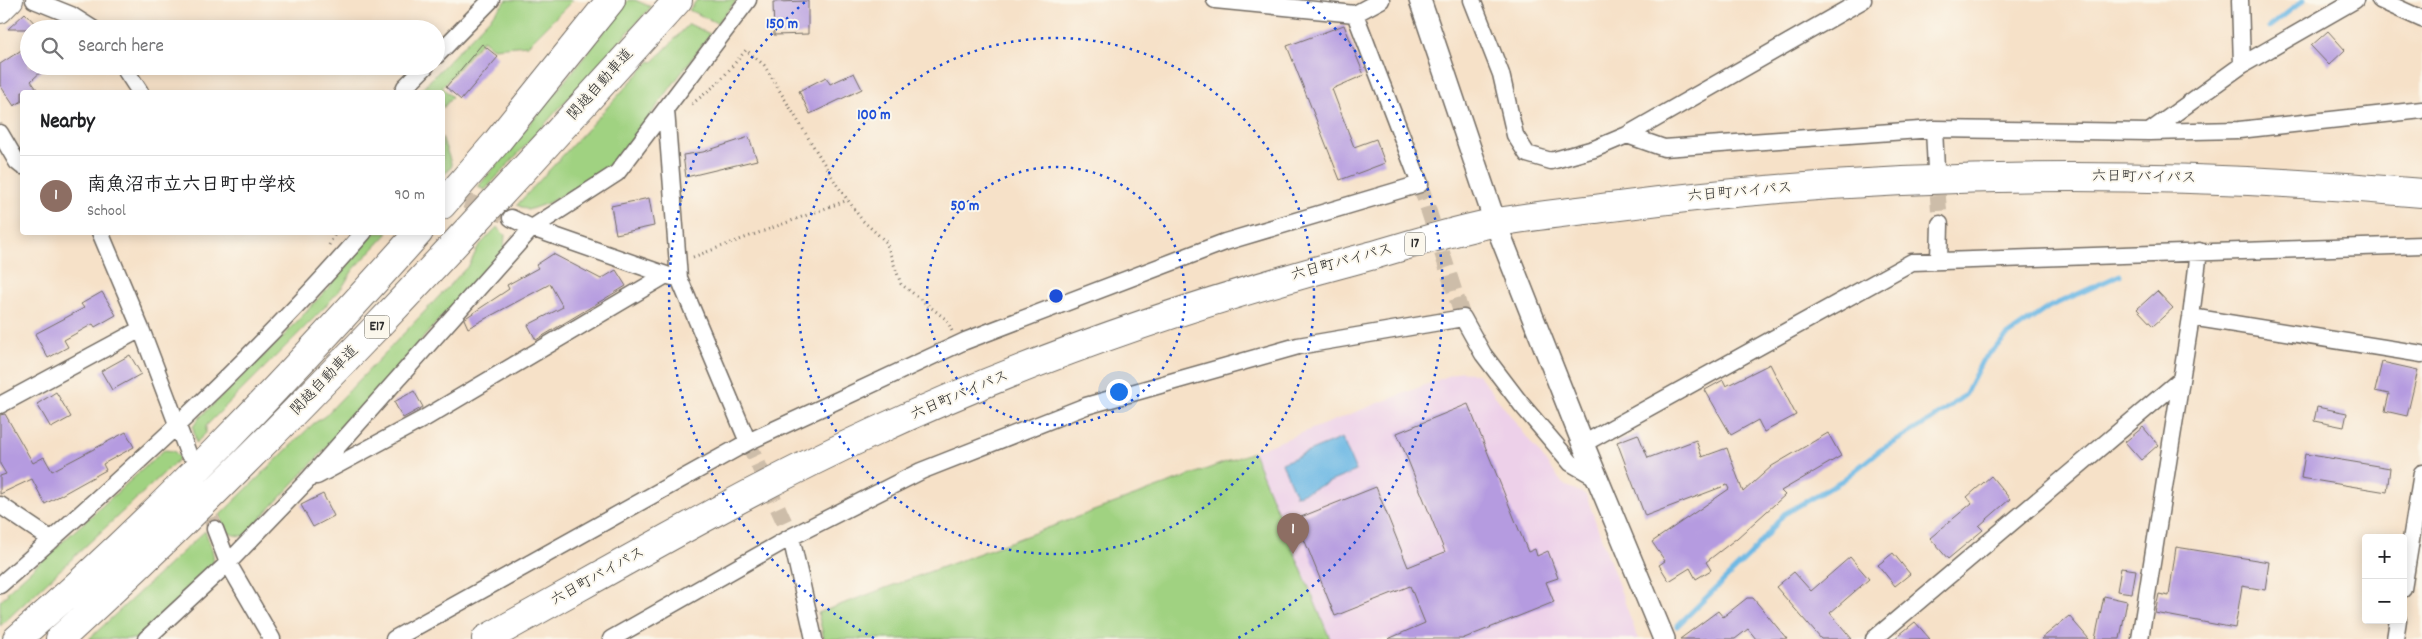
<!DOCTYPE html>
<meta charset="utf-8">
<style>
:root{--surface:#fff;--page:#f6f6f6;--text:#202124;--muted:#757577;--line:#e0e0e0;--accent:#1f6fb2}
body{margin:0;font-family:Dekko,"Klee One",sans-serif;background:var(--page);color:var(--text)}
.controls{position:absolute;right:15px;bottom:15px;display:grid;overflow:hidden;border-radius:5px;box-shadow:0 2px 12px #0003}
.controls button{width:45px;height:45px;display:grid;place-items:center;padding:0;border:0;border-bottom:1px solid var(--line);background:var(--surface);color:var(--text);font:25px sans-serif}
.you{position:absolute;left:1118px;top:391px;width:18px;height:18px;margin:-12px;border:4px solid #fff;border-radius:50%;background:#1a73e8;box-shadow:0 0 0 8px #1a73e833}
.badge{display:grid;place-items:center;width:32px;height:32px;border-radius:50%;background:var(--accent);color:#fff;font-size:16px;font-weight:700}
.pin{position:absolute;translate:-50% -41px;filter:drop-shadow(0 1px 2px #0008)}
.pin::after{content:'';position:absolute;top:26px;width:18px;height:15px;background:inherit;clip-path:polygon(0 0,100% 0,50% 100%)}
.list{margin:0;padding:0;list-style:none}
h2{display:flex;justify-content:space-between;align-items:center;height:65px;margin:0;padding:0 20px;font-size:21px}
h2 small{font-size:16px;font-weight:400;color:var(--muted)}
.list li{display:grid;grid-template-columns:32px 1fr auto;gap:15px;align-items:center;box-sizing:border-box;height:80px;padding:0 20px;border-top:1px solid var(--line)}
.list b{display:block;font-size:19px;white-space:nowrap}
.list p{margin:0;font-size:16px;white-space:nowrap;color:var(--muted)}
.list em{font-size:16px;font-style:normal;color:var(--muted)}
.icon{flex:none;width:28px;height:28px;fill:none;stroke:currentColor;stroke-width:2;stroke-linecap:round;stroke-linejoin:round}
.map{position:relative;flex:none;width:2422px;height:639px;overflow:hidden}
.search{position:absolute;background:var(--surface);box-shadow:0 2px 12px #0003;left:20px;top:20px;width:425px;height:55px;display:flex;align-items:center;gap:12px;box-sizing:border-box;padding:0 18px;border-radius:28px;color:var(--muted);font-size:19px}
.panel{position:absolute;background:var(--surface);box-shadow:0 2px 12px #0003;left:20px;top:90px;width:425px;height:145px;border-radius:5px}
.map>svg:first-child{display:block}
</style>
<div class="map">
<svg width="2422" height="639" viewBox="0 0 2422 639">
<rect width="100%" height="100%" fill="#fbf7ec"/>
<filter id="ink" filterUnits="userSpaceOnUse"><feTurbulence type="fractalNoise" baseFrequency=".02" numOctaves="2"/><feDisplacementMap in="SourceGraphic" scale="10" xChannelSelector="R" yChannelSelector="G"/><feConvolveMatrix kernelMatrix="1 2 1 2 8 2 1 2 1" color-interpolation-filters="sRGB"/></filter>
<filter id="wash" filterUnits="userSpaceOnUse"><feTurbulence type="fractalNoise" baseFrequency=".0096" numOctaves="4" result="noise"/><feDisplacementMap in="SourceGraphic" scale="20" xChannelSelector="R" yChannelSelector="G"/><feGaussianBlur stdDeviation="1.12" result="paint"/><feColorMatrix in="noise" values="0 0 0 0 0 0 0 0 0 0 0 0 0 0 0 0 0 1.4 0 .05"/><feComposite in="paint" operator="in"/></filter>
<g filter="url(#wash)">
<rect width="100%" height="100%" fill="#f6e1c8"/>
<path fill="#edd0e9" d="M 1461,371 L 1479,375 L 1563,484 L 1586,495 L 1638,639 L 824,639 L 818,613 L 1253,452 Z"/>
<path fill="#a0d281" stroke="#667e56" d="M 507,0 L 573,0 L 528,45 L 493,48 L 483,40 L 442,87 L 452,97 L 443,108 L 442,92 L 419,92 Z
M 628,0 L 635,0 L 651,7 L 485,190 L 478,187 L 582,60 Z
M 697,0 L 737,0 L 717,23 L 689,10 Z
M 689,24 L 710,34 L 613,166 L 548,203 L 528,210 L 517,205 L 650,61 L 653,62 Z
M 442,137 L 452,166 L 443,176 L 442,175 Z
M 497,227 L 505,235 L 504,250 L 475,279 L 318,457 L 244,536 C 227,536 224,530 220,515 L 313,424 L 325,416 L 470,264 L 478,247 Z
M 372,233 L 388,233 L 353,270 L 343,286 L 322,310 L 206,426 L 206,433 L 196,443 L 193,427 L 199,418 L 280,340 L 328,288 Z
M 164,450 L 174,451 L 180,458 L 0,626 L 0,601 L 8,594 L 7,592 Z
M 1253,452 L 1330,639 L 824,639 L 818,613 Z
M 205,531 C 210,545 218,557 210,571 L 141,639 L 89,639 Z"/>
<path fill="#6ab7e4" stroke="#4a7188" d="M 1342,438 L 1356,471 L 1296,496 L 1282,463 Z"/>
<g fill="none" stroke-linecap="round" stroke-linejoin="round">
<path stroke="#6ab7e4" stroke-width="5" d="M 2269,27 L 2304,0
M 1677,626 L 1750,555 L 1784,514 L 1843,480 L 1879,451 L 1931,420 L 1965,395 L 1982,361 L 2007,336 L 2049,307 L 2120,275"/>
</g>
<g id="blocks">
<path fill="#b59be0" d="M 808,1 L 808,34 L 774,35 L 773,2 Z
M 25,13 L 40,29 L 8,29 Z
M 1344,25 L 1364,75 L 1332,89 L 1354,147 L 1376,139 L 1385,163 L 1340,180 L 1287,46 Z
M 2328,31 L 2345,50 L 2329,65 L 2311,46 Z
M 482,44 L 498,57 L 461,100 L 446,87 Z
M 29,45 L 29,66 L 47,66 L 31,81 L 39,92 L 22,92 L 22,101 L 14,106 L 0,85 L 0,64 Z
M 854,73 L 862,89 L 810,114 L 799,91 L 826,77 L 830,84 Z
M 749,137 L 757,160 L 686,177 L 683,155 L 703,152 Z
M 649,198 L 654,226 L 616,234 L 611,206 Z
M 553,254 L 601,279 L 616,270 L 626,286 L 536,340 L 528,325 L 563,307 L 550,284 L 468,328 L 464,319 L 509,289 L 507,285 L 538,268 L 536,265 Z
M 2157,291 L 2173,308 L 2153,326 L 2137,309 Z
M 102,292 L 116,315 L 95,327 L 93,324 L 64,340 L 68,347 L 48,358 L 35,334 L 84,308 L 81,304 Z
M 130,355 L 141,374 L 112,390 L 101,371 Z
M 2382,362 L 2418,370 L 2407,416 L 2385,411 L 2389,394 L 2375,391 Z
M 1770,364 L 1796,415 L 1764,432 L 1758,420 L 1731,435 L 1705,390 L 1723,380 L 1726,386 Z
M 414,391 L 423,407 L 403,418 L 394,402 Z
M 56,392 L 71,417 L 51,428 L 37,404 Z
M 1468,404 L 1528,552 L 1535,549 L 1537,556 L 1548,551 L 1558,578 L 1546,582 L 1554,602 L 1462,639 L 1388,639 L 1425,623 L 1410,586 L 1335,616 L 1296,519 L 1376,487 L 1408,567 L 1445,552 L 1397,433 Z
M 2317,407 L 2347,413 L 2344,427 L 2314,421 Z
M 5,414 L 33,463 L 44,457 L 52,471 L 126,432 L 134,447 L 103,464 L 106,470 L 45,504 L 32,479 L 0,494 L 0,476 L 6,474 L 0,464 L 0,415 Z
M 2143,427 L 2158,445 L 2141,460 L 2125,442 Z
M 1828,433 L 1841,456 L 1781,491 L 1785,495 L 1737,538 L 1706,562 L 1711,570 L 1696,579 L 1690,568 L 1669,581 L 1659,565 L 1665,561 L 1652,542 L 1729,489 L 1727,485 L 1645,516 L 1617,442 L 1638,434 L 1648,458 L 1696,440 L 1702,457 L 1727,448 L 1743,492 L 1772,466 Z
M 2305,454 L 2390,468 L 2387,492 L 2301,478 Z
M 1991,476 L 2010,499 L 1979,526 L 1983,530 L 1948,559 L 1930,538 L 1972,503 L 1967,497 Z
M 323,494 L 334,516 L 313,527 L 301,505 Z
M 2176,547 L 2269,562 L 2265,590 L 2242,586 L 2235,628 L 2155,613 L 2159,594 L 2169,596 Z
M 1893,553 L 1910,574 L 1895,586 L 1878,565 Z
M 1850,557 L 1869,579 L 1830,613 L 1852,639 L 1821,639 L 1776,587 L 1794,572 L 1811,591 Z
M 2121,568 L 2136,570 L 2132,593 L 2117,591 Z
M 2104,596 L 2127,601 L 2120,639 L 2095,639 Z
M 1747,598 L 1753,598 L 1787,639 L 1756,639 L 1748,629 L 1735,639 L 1680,639 L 1718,611 L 1723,617 Z
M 2069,616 L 2089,639 L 2041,639 Z
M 1915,622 L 1930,639 L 1894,639 Z"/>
</g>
</g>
<g filter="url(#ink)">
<use href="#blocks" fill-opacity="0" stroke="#726b62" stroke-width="1"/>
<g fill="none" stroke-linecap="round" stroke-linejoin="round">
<path stroke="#cdbda9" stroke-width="16" stroke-dasharray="16 8" stroke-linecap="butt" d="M 1936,171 L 1940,224
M 1420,184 L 1463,318
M 443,192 L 511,218
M 748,442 L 791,537
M 203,495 L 215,529"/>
<defs>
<path id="minor" d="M 34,0 L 71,15 L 93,29
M 1215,0 L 1355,14 L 1381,0
M 1472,0 L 1501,74 L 1515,135 L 1527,154 L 1551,161 L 1594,149 L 1627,135 L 1863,0
M 2240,0 L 2242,65
M 2380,0 L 2422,19
M 436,56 L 491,0
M 123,66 L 140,92
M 403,92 L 405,87 L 426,66
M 666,110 L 679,278 L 748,442
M 1934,129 L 1936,169
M 2149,132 L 2242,65 L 2355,0
M 0,133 L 17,162 L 22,166
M 1627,135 L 1664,148 L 1934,129 L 2149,132 L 2239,130 L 2422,110
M 511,218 L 532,228 L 672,277
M 100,232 L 141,329 L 188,453
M 1939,260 L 1940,224
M 2191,317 L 2422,354
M 0,405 L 141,329
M 1583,444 L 1912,262 L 2422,245
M 317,476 L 425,418 L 666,275
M 0,505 L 52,540
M 215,529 L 228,563 L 272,639
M 791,537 L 814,639
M 0,585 C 127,474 253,360 364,232
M 2403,589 L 2422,473
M 146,639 L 228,563 L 306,482 L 532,228 L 617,173 L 748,0
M 394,639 L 748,442 L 965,341 L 1225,242 L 1420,184 L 1355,14
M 611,639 L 791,537 L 921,471 L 1086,406 L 1298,346 L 1463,318 L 1483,354 L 1521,404 L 1571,463 L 1597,478
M 1874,639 L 2180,380
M 2140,639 L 2191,317 L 2199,251
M 2395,639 L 2398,620"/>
<path id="tertiary" d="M 1420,0 L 1495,222 L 1583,444 L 1664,639"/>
<path id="secondary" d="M 0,11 L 11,0"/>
<path id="trunk" d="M 486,639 C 613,569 740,494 872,433 C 1030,359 1202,300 1370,256 C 1412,244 1455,230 1498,222 C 1538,215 1579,211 1619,206 C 1886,171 2154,169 2422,193"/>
<path id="motorway" d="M 442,205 L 496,143 L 611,0
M 17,639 C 161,514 292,374 419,232
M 60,639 C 279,439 479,220 678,0"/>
</defs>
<use href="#minor" stroke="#726b62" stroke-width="19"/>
<use href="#tertiary" stroke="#726b62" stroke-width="24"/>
<use href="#secondary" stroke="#726b62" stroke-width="26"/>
<use href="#trunk" stroke="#726b62" stroke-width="30"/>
<use href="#motorway" stroke="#726b62" stroke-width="30"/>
<path stroke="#726b62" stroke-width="3" stroke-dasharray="1 4" stroke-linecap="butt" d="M 692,104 L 718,83 L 746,50 L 764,65 L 837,185 L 862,220 L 886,242 L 901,284 L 947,320 L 952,331
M 329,245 L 336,232
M 693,257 L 848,200"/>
<use href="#minor" stroke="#fff" stroke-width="16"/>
<use href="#tertiary" stroke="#fff" stroke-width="21"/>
<use href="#secondary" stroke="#fff" stroke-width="24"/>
<use href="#trunk" stroke="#fff" stroke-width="28"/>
<use href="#motorway" stroke="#fff" stroke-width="28"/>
</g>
</g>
<g fill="none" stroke="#1d4ed8" stroke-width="2.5" stroke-dasharray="2.5 5">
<circle cx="1056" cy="296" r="129"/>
<circle cx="1056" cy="296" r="258"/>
<path d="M874 638A387 387 0 0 1 805 2M1307 2A387 387 0 0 1 1238 638"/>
</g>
<g text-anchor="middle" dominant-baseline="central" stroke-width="4" stroke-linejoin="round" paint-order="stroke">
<g fill="#fbf7ec" stroke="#696865" stroke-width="1">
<rect x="1405" y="232.5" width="20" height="23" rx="4"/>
<rect x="364.5" y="315.5" width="25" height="23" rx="4"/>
</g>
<g font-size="14" font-weight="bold" fill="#2b2b2b">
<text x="1415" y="244">17</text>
<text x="377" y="327">E17</text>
</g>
<g font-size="15" fill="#2b2b2b" stroke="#fbf7ec">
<text transform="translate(601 85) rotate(-48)">関越自動車道</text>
<text transform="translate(2144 178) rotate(1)">六日町バイパス</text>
<text transform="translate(1740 193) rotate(-5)">六日町バイパス</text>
<text transform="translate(1342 263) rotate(-15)">六日町バイパス</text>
<text transform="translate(325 381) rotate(-46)">関越自動車道</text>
<text transform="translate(960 396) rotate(-23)">六日町バイパス</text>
<text transform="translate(598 577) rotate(-29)">六日町バイパス</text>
</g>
</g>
<circle cx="1056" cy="296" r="8" fill="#1d4ed8" stroke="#fbf7ec" stroke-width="2.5"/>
<g font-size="15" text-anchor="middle" font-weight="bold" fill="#1d4ed8" stroke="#fbf7ec" stroke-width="4" stroke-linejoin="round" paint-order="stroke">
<text x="782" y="28">150 m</text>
<text x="874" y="119">100 m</text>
<text x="965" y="210">50 m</text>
</g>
</svg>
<div class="controls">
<button>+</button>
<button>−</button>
</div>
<div class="you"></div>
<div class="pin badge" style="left:1293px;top:554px;background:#8d6e63">1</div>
<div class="search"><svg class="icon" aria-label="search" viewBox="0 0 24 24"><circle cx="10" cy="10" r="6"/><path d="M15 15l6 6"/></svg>Search here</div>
<section class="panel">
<h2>Nearby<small></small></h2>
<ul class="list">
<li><span class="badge" style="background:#8d6e63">1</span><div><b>南魚沼市立六日町中学校</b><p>School</p></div><em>90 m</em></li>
</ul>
</section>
</div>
